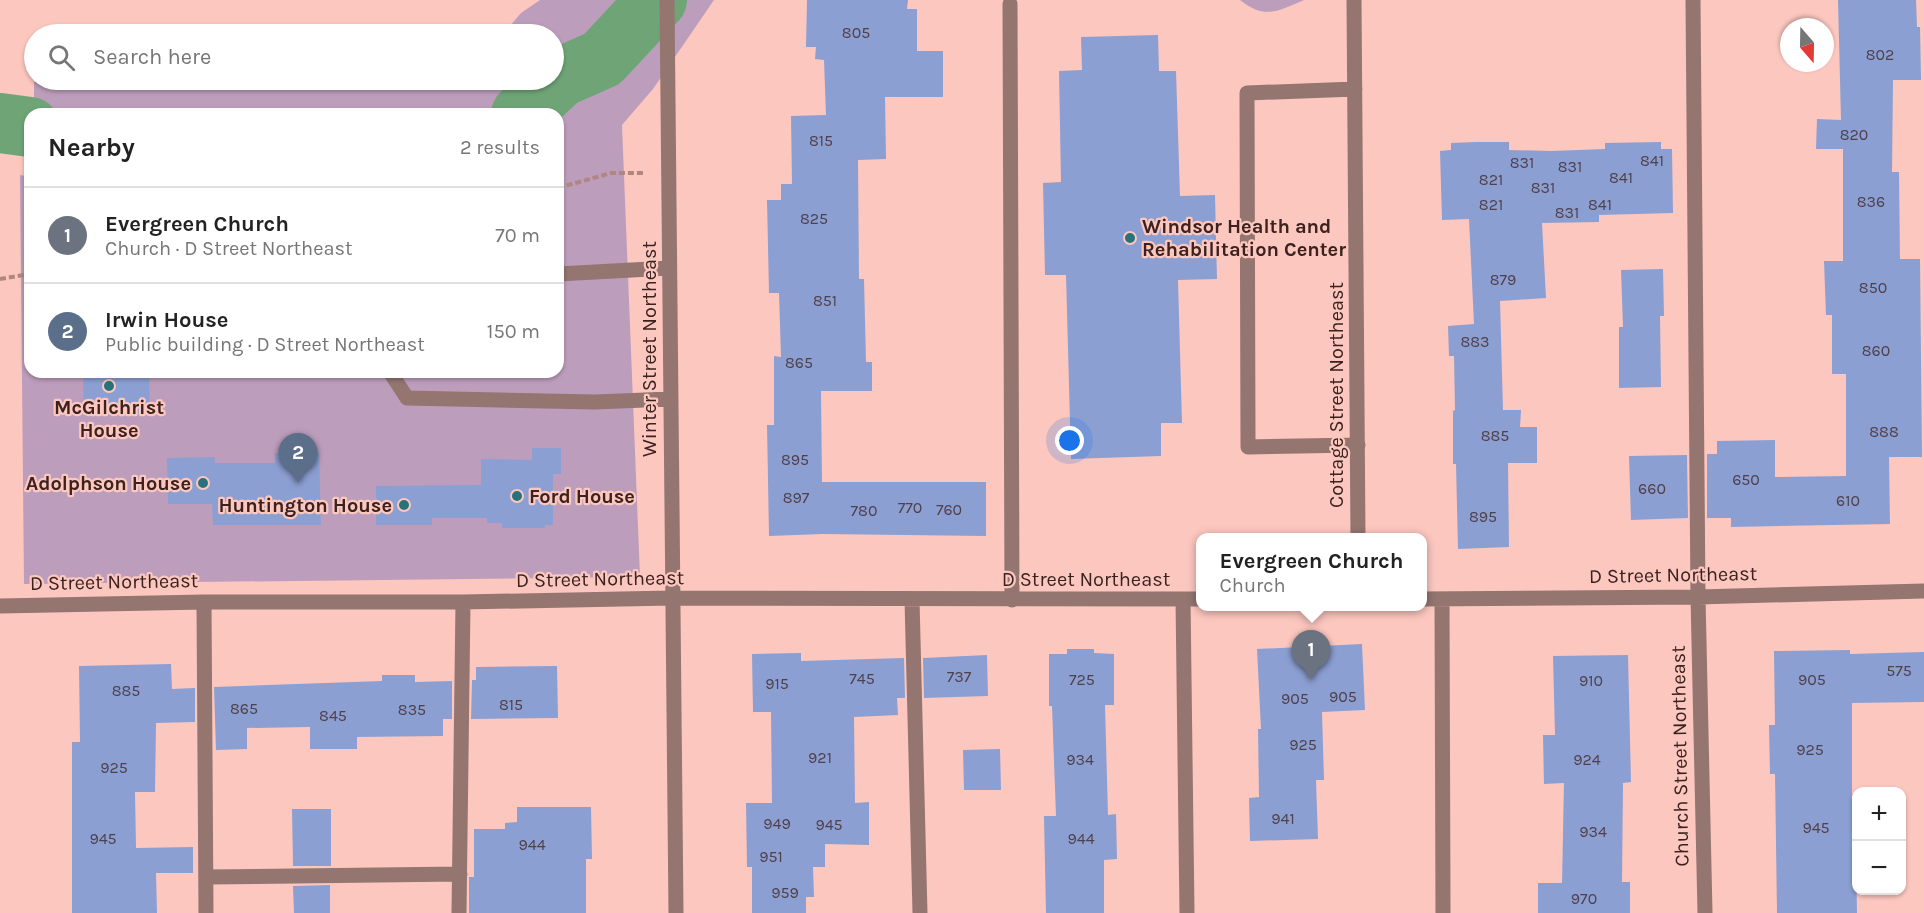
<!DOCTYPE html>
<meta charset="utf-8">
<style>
:root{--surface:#fff;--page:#f2f2f2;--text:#222;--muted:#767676;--line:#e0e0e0;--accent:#7c3aed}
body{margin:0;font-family:Karla,sans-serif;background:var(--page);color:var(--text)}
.controls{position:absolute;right:18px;bottom:18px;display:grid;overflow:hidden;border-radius:12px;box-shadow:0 2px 4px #0004}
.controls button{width:54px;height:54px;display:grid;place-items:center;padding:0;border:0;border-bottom:2px solid var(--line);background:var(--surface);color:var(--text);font:30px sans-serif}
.compass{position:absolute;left:1780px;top:18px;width:54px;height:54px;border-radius:50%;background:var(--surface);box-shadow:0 2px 4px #0004;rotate:160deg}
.you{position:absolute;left:1070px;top:441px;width:21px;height:21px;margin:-15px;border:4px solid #fff;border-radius:50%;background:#1a73e8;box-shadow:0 0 0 9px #1a73e833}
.badge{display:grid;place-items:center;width:39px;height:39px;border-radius:50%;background:var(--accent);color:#fff;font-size:20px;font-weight:700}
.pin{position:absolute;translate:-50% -50px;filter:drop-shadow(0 2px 3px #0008)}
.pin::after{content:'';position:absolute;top:32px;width:21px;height:18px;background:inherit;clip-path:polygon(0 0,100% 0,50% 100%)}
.popup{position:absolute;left:1196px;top:533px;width:231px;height:78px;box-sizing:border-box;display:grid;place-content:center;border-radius:12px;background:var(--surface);filter:drop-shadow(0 2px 4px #0005);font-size:20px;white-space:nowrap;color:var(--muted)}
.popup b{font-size:22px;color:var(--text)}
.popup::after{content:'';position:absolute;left:50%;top:100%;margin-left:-12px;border:12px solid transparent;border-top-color:var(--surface)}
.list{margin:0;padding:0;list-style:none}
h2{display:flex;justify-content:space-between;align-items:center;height:78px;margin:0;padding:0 24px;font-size:26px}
h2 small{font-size:20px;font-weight:400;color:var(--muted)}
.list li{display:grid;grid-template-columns:39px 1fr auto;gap:18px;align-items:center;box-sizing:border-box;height:96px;padding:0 24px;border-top:2px solid var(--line)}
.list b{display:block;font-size:22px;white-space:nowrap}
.list p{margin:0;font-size:20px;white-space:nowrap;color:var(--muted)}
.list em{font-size:20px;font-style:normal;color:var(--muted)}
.icon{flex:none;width:33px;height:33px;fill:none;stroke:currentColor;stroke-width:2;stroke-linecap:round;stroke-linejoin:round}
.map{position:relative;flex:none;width:1924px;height:913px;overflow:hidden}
.search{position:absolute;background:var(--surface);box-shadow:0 2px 4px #0004;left:24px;top:24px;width:540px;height:66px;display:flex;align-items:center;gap:15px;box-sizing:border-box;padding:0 21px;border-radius:33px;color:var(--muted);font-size:22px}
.panel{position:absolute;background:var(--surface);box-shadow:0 2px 4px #0004;left:24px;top:108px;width:540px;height:270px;border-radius:18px}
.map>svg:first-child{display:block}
</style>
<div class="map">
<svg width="1924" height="913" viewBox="0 0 1924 913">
<rect width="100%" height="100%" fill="#fcc7bf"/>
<path fill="#bd9dbc" d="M 540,0 L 714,0 L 653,89 L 622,125 L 640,577 L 24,584 L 20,175 L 30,177 L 30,372 L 558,372 L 558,114 L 34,114 L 34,82 L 167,80 L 554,80 L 554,34 L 503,34 L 521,13 Z
M 1240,0 L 1304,0 C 1278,11 1265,20 1240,0 Z"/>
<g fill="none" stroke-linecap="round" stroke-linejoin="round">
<path stroke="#6fa576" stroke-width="60" d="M 521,114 L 561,77 L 602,59 L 657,0
M 0,123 L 30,127"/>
</g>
<path fill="#8c9fd2" d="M 807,0 L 908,0 L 907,9 L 917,9 L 917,51 L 943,51 L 943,97 L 885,97 L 886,159 L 858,160 L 859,279 L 864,279 L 866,362 L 872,362 L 872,391 L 821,391 L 822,482 L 986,482 L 986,536 L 823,534 L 769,536 L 767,425 L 774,425 L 774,356 L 781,357 L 779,293 L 769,293 L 767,200 L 781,200 L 781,184 L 792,184 L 791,116 L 826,115 L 824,60 L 815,59 L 816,47 L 806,47 Z
M 1838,0 L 1916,0 L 1917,27 L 1920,27 L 1921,80 L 1893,80 L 1892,172 L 1899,172 L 1900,259 L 1920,259 L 1922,457 L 1889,457 L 1890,524 L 1731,527 L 1731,518 L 1707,518 L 1707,454 L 1717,454 L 1717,441 L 1775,440 L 1775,477 L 1846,476 L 1846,374 L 1832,374 L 1832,315 L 1826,315 L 1824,261 L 1843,261 L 1843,149 L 1816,149 L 1817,119 L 1841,120 Z
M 1158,35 L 1159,71 L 1176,71 L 1180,196 L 1215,195 L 1217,279 L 1178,280 L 1182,423 L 1161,423 L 1161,456 L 1071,459 L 1066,275 L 1045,275 L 1043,183 L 1061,182 L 1059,71 L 1082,70 L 1081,37 Z
M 1476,142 L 1509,142 L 1509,150 L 1551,151 L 1605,149 L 1605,143 L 1661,142 L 1661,149 L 1672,149 L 1673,213 L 1599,215 L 1599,222 L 1542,223 L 1546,298 L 1500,301 L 1503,410 L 1521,410 L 1520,427 L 1537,427 L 1537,463 L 1508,463 L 1509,547 L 1458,549 L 1456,464 L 1453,464 L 1453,411 L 1455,410 L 1454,356 L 1449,356 L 1448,326 L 1474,324 L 1469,219 L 1442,220 L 1440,151 L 1451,150 L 1451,143 Z
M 1663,269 L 1664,316 L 1660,316 L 1661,387 L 1619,388 L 1619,327 L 1623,327 L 1621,270 Z
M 83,372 L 149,372 L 150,414 L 84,416 Z
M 532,448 L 561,448 L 561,474 L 553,474 L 553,525 L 545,525 L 545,528 L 502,528 L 502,523 L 487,523 L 487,518 L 432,518 L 432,525 L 376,525 L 376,486 L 481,485 L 481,459 L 532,460 Z
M 275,453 L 319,453 L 321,525 L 213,525 L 212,504 L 168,504 L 167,458 L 215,457 L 215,463 L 275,463 Z
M 1687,455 L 1688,518 L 1631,520 L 1629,456 Z
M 1362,644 L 1365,710 L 1322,712 L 1324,780 L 1316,780 L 1318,839 L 1250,841 L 1249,798 L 1259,797 L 1258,729 L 1261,729 L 1257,649 Z
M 1067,649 L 1094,649 L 1094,653 L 1114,654 L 1114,705 L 1105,705 L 1108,815 L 1116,814 L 1117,859 L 1104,860 L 1104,913 L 1046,913 L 1044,816 L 1056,816 L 1052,706 L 1049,706 L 1049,654 L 1067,654 Z
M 1850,650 L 1850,654 L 1924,652 L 1924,702 L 1852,703 L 1852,800 L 1855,800 L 1857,913 L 1777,913 L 1775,774 L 1770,774 L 1769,725 L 1775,725 L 1774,651 Z
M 801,653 L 801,661 L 904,658 L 905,698 L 897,698 L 898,715 L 854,717 L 855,803 L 869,802 L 869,845 L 825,844 L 825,867 L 813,867 L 814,897 L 806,897 L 806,913 L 752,913 L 752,867 L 747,867 L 746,803 L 772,803 L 771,712 L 753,712 L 752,654 Z
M 987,655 L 988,696 L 924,698 L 923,658 Z
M 1628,655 L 1631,782 L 1623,783 L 1622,882 L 1630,882 L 1630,913 L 1538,913 L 1538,883 L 1562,883 L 1564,783 L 1544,784 L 1543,735 L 1555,735 L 1553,656 Z
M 171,664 L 172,689 L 195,688 L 195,722 L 156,723 L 155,792 L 135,792 L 136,848 L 193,847 L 193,873 L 156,873 L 157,913 L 72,913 L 72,742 L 80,742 L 79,666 Z
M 557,666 L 558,718 L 471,719 L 472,680 L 476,680 L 476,667 Z
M 382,675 L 415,675 L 415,682 L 452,681 L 452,719 L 443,719 L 443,736 L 357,737 L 357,749 L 310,749 L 310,727 L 247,728 L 247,749 L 216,750 L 214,687 L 382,681 Z
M 1000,749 L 1001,790 L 964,790 L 963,750 Z
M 517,807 L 591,807 L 592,859 L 586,859 L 586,913 L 469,913 L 469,877 L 474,877 L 474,829 L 505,829 L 505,823 L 517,822 Z
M 292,809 L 331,809 L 331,866 L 293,866 Z
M 330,885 L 330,913 L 294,913 L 293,886 Z"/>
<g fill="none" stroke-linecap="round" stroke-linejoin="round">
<path stroke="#b08680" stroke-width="4" stroke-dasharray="6 3" stroke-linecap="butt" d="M 558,188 L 611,173 L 645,173
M 0,279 L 30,274"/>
<path stroke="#947570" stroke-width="15" d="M 667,0 L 676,913
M 1354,0 L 1358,538
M 1693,0 L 1698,597 L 1705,913
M 1010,4 L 1012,600
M 1355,89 L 1247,93 L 1248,447 L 1358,445
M 558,274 L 669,268
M 390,372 L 407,398 L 595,402 L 670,399
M 1183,599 L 1187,913
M 1422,599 L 1698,597 L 1924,591
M 1442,599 L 1443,913
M 912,600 L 920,913
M 204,602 L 206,913
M 0,606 L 204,602 L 463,602 L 672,598 L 1200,599
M 206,877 L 460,874
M 459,913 L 463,602"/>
</g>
<g fill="#29727c" stroke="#fcc7bf" stroke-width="2">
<circle cx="1130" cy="238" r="6"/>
<circle cx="109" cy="386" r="6"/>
<circle cx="203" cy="483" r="6"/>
<circle cx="517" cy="496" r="6"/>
<circle cx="404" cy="505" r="6"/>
</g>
<g text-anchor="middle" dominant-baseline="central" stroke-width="4.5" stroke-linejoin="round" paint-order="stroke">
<g font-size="16" fill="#4f414c">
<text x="856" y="32">805</text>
<text x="1880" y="54">802</text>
<text x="1854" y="134">820</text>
<text x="821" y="140">815</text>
<text x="1652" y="160">841</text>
<text x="1522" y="162">831</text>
<text x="1570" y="166">831</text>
<text x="1621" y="177">841</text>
<text x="1491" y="179">821</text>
<text x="1543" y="187">831</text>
<text x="1871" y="201">836</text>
<text x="1491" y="204">821</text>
<text x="1600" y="204">841</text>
<text x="1567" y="212">831</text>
<text x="814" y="218">825</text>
<text x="1503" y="279">879</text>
<text x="1873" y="287">850</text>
<text x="825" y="300">851</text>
<text x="1475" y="341">883</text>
<text x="1876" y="350">860</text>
<text x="799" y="362">865</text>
<text x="1884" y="431">888</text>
<text x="1495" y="435">885</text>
<text x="795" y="459">895</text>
<text x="1746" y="479">650</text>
<text x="1652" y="488">660</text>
<text x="796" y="497">897</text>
<text x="1848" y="500">610</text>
<text x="910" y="507">770</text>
<text x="949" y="509">760</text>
<text x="864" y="510">780</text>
<text x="1483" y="516">895</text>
<text x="1899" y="670">575</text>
<text x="959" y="676">737</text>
<text x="862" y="678">745</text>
<text x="1082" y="679">725</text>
<text x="1812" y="679">905</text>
<text x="1591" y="680">910</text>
<text x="777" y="683">915</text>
<text x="126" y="690">885</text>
<text x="1343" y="696">905</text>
<text x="1295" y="698">905</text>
<text x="511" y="704">815</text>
<text x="244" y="708">865</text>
<text x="412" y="709">835</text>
<text x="333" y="715">845</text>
<text x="1303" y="744">925</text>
<text x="1810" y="749">925</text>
<text x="820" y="757">921</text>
<text x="1080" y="759">934</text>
<text x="1587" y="759">924</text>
<text x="114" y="767">925</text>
<text x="1283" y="818">941</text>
<text x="777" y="823">949</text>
<text x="829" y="824">945</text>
<text x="1816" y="827">945</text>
<text x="1593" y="831">934</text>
<text x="103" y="838">945</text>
<text x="1081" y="838">944</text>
<text x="532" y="844">944</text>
<text x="771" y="856">951</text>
<text x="785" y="892">959</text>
<text x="1584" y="898">970</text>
</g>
<g font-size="20" font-weight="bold" fill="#3b221f" stroke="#fcc7bf" text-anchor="start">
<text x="1142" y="226">Windsor Health and<tspan x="1142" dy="23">Rehabilitation Center</tspan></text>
<text x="109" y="407" text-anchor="middle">McGilchrist<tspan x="109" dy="23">House</tspan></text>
<text x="191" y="483" text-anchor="end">Adolphson House</text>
<text x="529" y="496">Ford House</text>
<text x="392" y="505" text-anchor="end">Huntington House</text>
</g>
<g font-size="20" fill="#3b221f" stroke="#fcc7bf">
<text transform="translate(649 349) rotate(-90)">Winter Street Northeast</text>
<text transform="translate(1336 395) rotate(-90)">Cottage Street Northeast</text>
<text transform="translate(1673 575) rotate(-1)">D Street Northeast</text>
<text transform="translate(600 579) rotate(-1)">D Street Northeast</text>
<text x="1086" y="579">D Street Northeast</text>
<text transform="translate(114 582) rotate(-1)">D Street Northeast</text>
<text transform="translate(1680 756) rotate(-91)">Church Street Northeast</text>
</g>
</g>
</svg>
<div class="controls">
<button>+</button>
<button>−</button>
</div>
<svg class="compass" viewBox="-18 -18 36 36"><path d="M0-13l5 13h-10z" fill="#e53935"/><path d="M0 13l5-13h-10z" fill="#767676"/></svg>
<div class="you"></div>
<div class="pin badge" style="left:1311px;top:680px;background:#6b7280">1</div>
<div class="popup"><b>Evergreen Church</b>Church</div>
<div class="pin badge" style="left:298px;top:483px;background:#5c6f8a">2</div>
<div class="search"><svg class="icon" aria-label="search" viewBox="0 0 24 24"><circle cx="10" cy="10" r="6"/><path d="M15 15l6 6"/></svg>Search here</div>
<section class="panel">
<h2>Nearby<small>2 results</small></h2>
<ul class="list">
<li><span class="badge" style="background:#6b7280">1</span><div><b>Evergreen Church</b><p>Church · D Street Northeast</p></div><em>70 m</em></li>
<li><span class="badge" style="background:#5c6f8a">2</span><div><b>Irwin House</b><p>Public building · D Street Northeast</p></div><em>150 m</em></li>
</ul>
</section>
</div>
